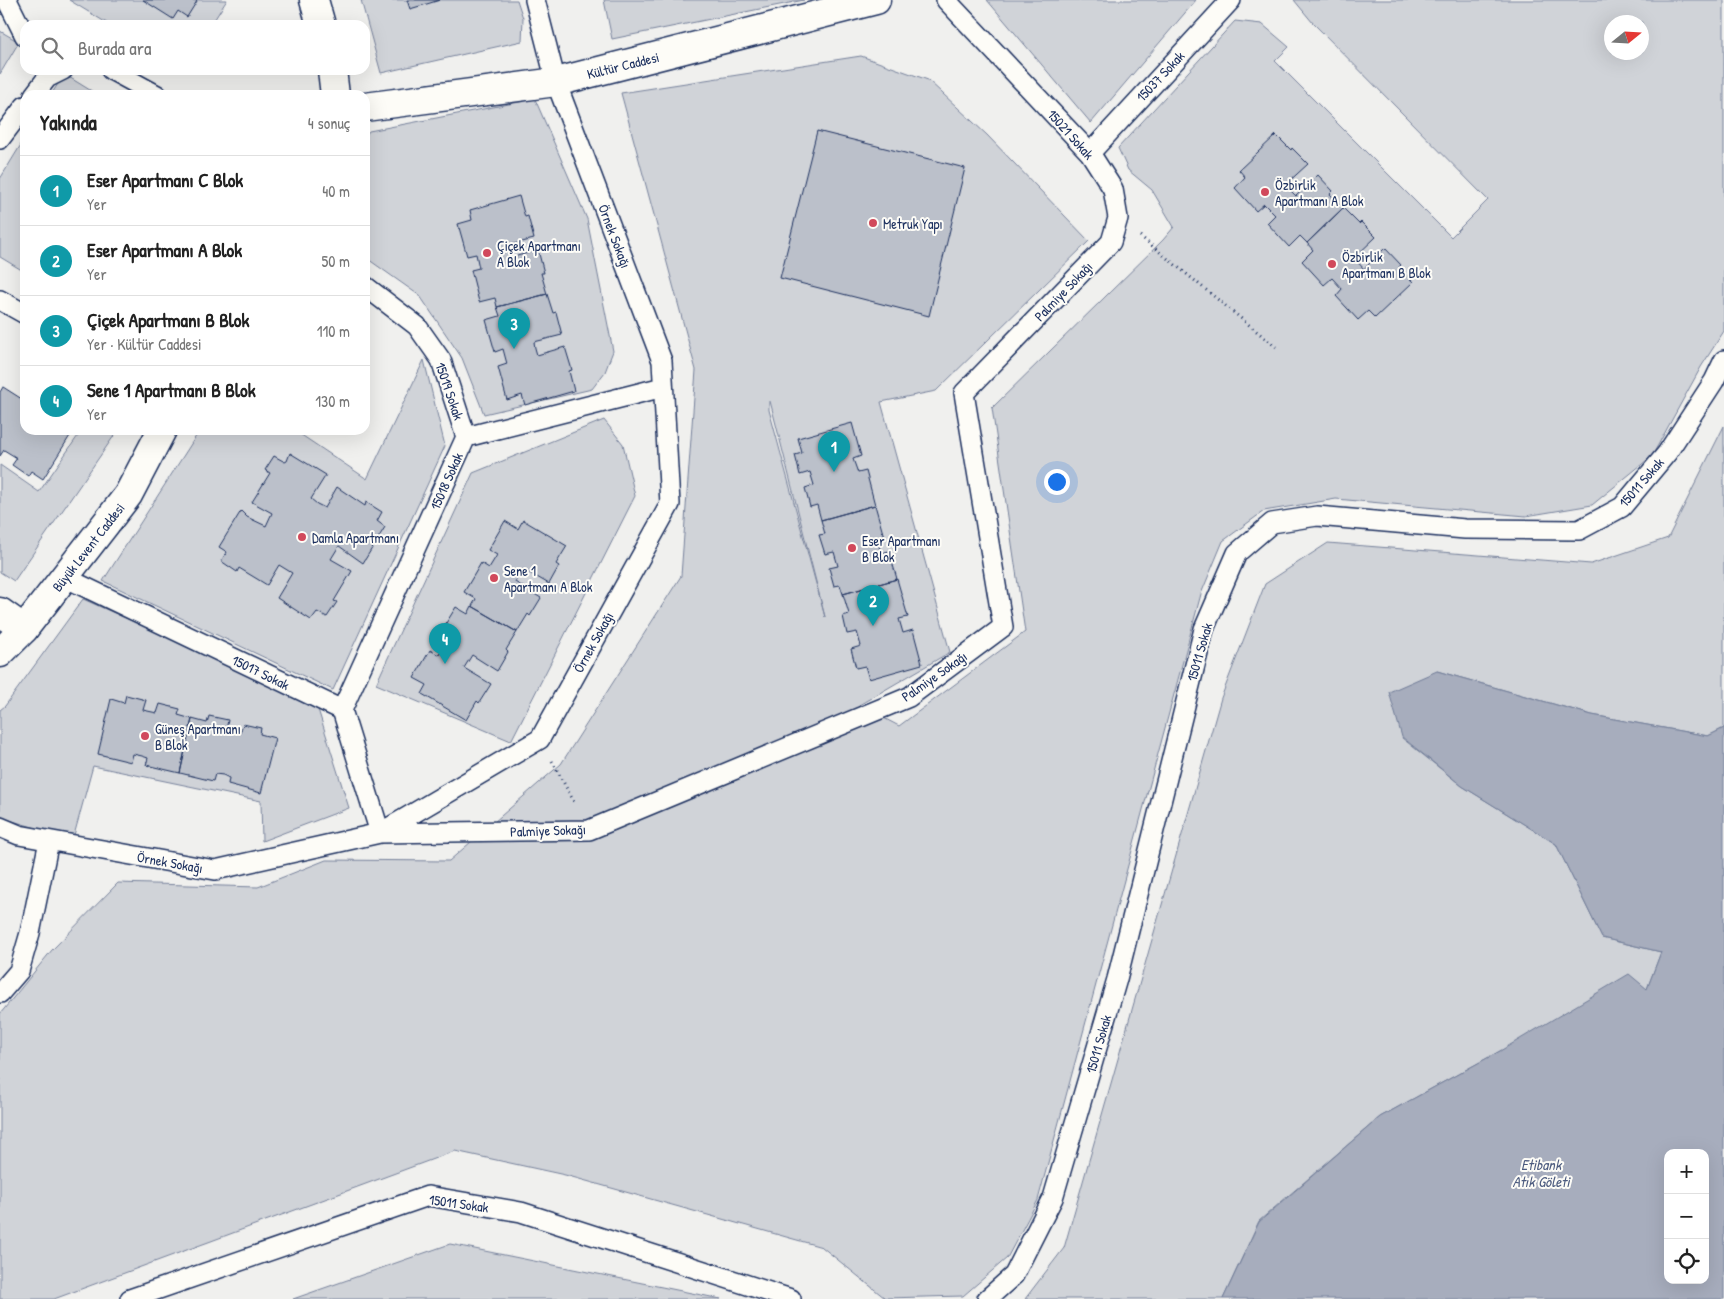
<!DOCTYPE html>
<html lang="tr">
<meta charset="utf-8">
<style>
:root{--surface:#fff;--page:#f2f2f2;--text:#222;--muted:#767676;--line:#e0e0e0;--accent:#b45309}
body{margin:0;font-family:"Patrick Hand",sans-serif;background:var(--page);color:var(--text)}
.controls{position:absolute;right:15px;bottom:15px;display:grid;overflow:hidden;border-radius:10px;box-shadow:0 5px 20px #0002}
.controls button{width:45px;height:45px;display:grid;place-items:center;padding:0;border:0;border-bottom:1px solid var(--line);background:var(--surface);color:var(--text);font:25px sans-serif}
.compass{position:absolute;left:1604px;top:15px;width:45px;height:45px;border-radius:50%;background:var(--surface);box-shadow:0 5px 20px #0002;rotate:72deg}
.you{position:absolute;left:1056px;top:481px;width:18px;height:18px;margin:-12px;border:4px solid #fff;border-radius:50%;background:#1a73e8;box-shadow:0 0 0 8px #1a73e833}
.badge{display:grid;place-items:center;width:32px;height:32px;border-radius:50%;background:var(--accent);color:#fff;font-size:16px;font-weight:700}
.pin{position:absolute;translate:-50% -41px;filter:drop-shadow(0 1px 2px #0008)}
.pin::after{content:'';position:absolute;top:26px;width:18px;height:15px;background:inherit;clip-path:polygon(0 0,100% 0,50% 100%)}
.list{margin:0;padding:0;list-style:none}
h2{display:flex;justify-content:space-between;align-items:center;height:65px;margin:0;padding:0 20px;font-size:21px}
h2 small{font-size:16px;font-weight:400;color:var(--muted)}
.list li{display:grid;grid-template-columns:32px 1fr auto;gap:15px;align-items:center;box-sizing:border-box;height:70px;padding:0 20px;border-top:1px solid var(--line)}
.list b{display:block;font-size:19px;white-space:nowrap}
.list p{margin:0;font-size:16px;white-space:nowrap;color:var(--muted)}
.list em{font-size:16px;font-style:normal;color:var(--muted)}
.icon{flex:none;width:28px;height:28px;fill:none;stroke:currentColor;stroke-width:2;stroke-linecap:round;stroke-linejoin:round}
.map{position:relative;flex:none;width:1724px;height:1299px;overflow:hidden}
.search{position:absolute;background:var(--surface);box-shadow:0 5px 20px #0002;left:20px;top:20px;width:350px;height:55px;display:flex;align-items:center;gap:12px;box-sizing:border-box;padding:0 18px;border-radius:15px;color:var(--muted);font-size:19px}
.panel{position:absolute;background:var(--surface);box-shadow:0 5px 20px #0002;left:20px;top:90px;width:350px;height:345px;border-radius:15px}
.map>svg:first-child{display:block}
</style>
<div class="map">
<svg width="1724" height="1299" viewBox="0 0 1724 1299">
<rect width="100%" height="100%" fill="#f0f0ee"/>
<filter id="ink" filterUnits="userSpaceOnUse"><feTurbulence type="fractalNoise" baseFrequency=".02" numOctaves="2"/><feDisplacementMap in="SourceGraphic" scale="10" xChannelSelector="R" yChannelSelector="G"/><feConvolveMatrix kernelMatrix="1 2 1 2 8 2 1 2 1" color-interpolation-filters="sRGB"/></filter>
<g filter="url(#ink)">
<path fill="#d0d3d8" stroke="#76819b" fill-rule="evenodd" d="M 69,0 L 227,0 L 211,25 L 110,25 Z
M 361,0 L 517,0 L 523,18 L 522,41 L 381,73 Z
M 604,0 L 804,0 L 612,39 Z
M 987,0 L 1196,0 L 1091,123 Z
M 1294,0 L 1724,0 L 1724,331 L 1701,367 L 1652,456 L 1592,505 L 1526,516 L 1336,499 L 1264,511 L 1223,541 L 1201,594 L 1038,1200 L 1007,1258 L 963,1296 L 885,1298 L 822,1247 L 565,1175 L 455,1151 L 54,1299 L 0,1299 L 0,1014 L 52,950 L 118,883 L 258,887 L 326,860 L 449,861 L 561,764 L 681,576 L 696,370 L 621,93 L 861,56 L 928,80 L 987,135 L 1089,241 L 936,391 L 881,402 L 950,652 L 859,705 L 899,726 L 1025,632 L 992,408 L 1163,240 L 1174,227 L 1152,190 L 1128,170 L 1118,148 L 1235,21 L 1262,24 L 1289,47 L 1275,61 L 1451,237 L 1488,200 L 1313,23 ZM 1612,22 L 1642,22 L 1642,52 L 1612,52 ZM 769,401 L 770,401 L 825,617 L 769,410 Z
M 0,31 L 19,42 L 0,74 Z
M 64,74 L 98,95 L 51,95 Z
M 535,99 L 587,219 L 613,351 L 605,372 L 592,389 L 484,414 L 462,358 L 420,296 L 365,257 L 365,136 L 369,131 Z
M 25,138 L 25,272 L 0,257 L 0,179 Z
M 424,360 L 445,446 L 333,690 L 103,581 L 200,430 L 294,430 L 367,479 Z
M 604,420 L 623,444 L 635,496 L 511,741 L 376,684 L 473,473 Z
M 1724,426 L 1724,728 L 1708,736 L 1592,715 L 1437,671 L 1402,738 L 1462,786 L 1556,844 L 1602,938 L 1661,952 L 1647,989 L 1500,1051 L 1380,1117 L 1259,1221 L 1223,1299 L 1025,1299 L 1064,1248 L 1221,698 L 1265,584 L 1328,543 L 1591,564 L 1668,538 Z
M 82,430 L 118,430 L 14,581 L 0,572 L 0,465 L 39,492 Z
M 83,599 L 316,703 L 349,808 L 262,841 L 261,801 L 93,766 L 73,839 L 6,819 L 0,815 L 0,710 L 5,706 Z
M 450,1244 L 721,1299 L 293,1299 Z"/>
<path fill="#a7adbd" stroke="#6f7b97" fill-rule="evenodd" d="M 1437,671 L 1592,715 L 1708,736 L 1724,728 L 1724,1299 L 1223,1299 L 1259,1222 L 1380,1117 L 1500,1051 L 1629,974 L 1647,989 L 1661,952 L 1602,938 L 1556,844 L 1462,786 L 1402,737 L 1389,692 ZM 1668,1153 L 1705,1153 L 1705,1280 L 1668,1280 Z"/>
<path fill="#bbc0ca" stroke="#1b2f5e" d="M 143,0 L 196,0 L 197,1 L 187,17 L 178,11 L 173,19 Z
M 407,0 L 440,0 L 410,9 Z
M 817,131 L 965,168 L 929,316 L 780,278 Z
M 1276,135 L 1291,150 L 1292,148 L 1308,164 L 1285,185 L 1296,196 L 1318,175 L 1333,191 L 1330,194 L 1343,208 L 1307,243 L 1300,236 L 1289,247 L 1267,223 L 1275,215 L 1264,204 L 1256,211 L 1235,188 L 1245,177 L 1239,170 Z
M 519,196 L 525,217 L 528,216 L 534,239 L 506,246 L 508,251 L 510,258 L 538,250 L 544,273 L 541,273 L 547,294 L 497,307 L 495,298 L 479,302 L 471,270 L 479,268 L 476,254 L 467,256 L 458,224 L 472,220 L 470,210 Z
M 1343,208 L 1359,224 L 1361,222 L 1376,237 L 1354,258 L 1364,269 L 1385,248 L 1401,265 L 1399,267 L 1413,282 L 1375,318 L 1368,311 L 1358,320 L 1336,296 L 1342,289 L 1332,278 L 1324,285 L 1302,261 L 1313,250 L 1307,243 Z
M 547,294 L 553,313 L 556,312 L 562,335 L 534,342 L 535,348 L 537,355 L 565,347 L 572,370 L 569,371 L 574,391 L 525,405 L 522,395 L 507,400 L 498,367 L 507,364 L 503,349 L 495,352 L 486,320 L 500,316 L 497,307 Z
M 3,387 L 25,401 L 25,430 L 73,431 L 43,479 L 31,471 L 28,476 L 12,465 L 17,458 L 4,450 L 0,456 L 0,392 Z
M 852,423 L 861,456 L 853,459 L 858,473 L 866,471 L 875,505 L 821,520 L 817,505 L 810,507 L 805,488 L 814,485 L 810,472 L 800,475 L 795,455 L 802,453 L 798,438 Z
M 290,453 L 326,475 L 311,499 L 317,504 L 325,508 L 337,487 L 365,506 L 366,502 L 382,512 L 377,521 L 385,527 L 363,563 L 339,546 L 331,559 L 352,571 L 334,601 L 337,602 L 327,617 L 317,612 L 311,620 L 277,598 L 292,573 L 279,565 L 267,585 L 239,568 L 237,572 L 221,561 L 227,552 L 219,547 L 241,511 L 247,517 L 266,526 L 272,513 L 252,502 L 270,473 L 265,470 L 274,456 L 285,462 L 287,461 Z
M 875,505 L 884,537 L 877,538 L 881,553 L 889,551 L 897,579 L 843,594 L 840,585 L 834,586 L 829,568 L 838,566 L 834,552 L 825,554 L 819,535 L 825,534 L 821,520 Z
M 523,520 L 567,546 L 556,564 L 559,566 L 549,584 L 523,569 L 515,582 L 541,598 L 530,616 L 528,614 L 517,632 L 472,606 L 476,599 L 464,592 L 481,563 L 489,568 L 497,555 L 488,550 L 505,521 L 518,529 Z
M 897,579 L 908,617 L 899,619 L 903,633 L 913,630 L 922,664 L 869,679 L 865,666 L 856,668 L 851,649 L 861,646 L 857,632 L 847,634 L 843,616 L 849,614 L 843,594 Z
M 472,606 L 517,632 L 506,650 L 508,652 L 497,671 L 472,655 L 464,668 L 491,684 L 479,703 L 477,701 L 466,720 L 422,694 L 427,685 L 414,678 L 430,650 L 439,655 L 447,641 L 438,636 L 456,607 L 468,614 Z
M 126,695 L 146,700 L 143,710 L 157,713 L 160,704 L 180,709 L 178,715 L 192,719 L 180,773 L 146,765 L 148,758 L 142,756 L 133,754 L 131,762 L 98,754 L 111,699 L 124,703 Z
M 209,716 L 228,720 L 226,730 L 240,733 L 243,724 L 261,728 L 260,734 L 275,738 L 261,793 L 228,784 L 229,778 L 223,775 L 215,774 L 213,781 L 180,773 L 192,719 L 207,723 Z"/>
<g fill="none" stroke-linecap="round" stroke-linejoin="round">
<defs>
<path id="lane" d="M 7,0 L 25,36
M 111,70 L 157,95
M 34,95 L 47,78 L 63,70
M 0,139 L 25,106
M 1090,153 L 1231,0
M 365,286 L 417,326 L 441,360 L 466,437
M 0,300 L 25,314
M 466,437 L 663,387
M 64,577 L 342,710 L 380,833 L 589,830 L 909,697 L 1003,627 L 964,393 L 1111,242 L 1118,218 L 1113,189 L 1090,153 L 946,0
M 342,710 L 466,437
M 0,827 L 19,835 L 215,870 L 380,833 L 540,739 L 670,504 L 662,361 L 556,82 L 535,0
M 0,993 L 19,971 L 30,933 L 49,841
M 130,1299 L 428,1196 L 521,1212 L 791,1299
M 987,1299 L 1014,1275 L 1053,1198 L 1117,979 L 1204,629 L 1237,553 L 1272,523 L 1317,516 L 1465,529 L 1579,530 L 1622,507 L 1667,453 L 1714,381 L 1724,360"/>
<path id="street" d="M 365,107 L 556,82 L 876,0
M 0,612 L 24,629"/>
<path id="secondary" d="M 314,0 L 321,25
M 332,70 L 335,95
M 0,653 L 24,629 L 128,495 L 162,430"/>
</defs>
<use href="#lane" stroke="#1b2f5e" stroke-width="22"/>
<use href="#street" stroke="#1b2f5e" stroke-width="31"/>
<use href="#secondary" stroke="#1b2f5e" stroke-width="31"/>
<path stroke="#1b2f5e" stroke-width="3" stroke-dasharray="1 4" stroke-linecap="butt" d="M 1140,236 L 1276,347
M 552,761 L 574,802"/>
<use href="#lane" stroke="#fdfcf7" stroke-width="19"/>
<use href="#street" stroke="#fdfcf7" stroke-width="28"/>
<use href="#secondary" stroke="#fdfcf7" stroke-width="28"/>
</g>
</g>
<g fill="#d1495b" stroke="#fdfcf7" stroke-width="2">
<circle cx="1265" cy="192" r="5"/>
<circle cx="873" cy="223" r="5"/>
<circle cx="487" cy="253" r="5"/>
<circle cx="1332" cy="264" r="5"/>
<circle cx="302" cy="537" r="5"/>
<circle cx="852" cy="548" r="5"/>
<circle cx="494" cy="578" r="5"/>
<circle cx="145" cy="736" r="5"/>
</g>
<g text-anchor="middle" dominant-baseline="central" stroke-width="4" stroke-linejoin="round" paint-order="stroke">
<g font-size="14" fill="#1b2f5e" stroke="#fdfcf7">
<text transform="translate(623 65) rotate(-14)">Kültür Caddesi</text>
<text transform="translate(1160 76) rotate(-47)">15037 Sokak</text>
<text transform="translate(1071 134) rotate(48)">15021 Sokak</text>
<text transform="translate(615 236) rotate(69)">Örnek Sokağı</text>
<text transform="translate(1063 291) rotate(-46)">Palmiye Sokağı</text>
<text transform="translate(450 391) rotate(71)">15019 Sokak</text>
<text transform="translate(446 481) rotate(-66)">15018 Sokak</text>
<text transform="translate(1641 482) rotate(-49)">15011 Sokak</text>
<text transform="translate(88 547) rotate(-52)">Büyük Levent Caddesi</text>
<text transform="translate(593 642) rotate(-61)">Örnek Sokağı</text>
<text transform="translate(1199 652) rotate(-74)">15011 Sokak</text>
<text transform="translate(261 672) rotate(26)">15017 Sokak</text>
<text transform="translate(934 676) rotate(-35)">Palmiye Sokağı</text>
<text transform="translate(548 830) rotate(-2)">Palmiye Sokağı</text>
<text transform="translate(170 862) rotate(10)">Örnek Sokağı</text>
<text transform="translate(1098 1044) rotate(-74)">15011 Sokak</text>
<text transform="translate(459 1203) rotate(8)">15011 Sokak</text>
</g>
<g font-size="14" fill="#1b2f5e" stroke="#fdfcf7" text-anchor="start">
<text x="1275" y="184">Özbirlik<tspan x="1275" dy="16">Apartmanı A Blok</tspan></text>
<text x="883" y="223">Metruk Yapı</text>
<text x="497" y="245">Çiçek Apartmanı<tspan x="497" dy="16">A Blok</tspan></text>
<text x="1342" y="256">Özbirlik<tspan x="1342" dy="16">Apartmanı B Blok</tspan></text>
<text x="312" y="537">Damla Apartmanı</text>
<text x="862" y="540">Eser Apartmanı<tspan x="862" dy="16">B Blok</tspan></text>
<text x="504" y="570">Sene 1<tspan x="504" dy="16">Apartmanı A Blok</tspan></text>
<text x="155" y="728">Güneş Apartmanı<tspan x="155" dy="16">B Blok</tspan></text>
</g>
<g font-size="15" font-style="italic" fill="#4c5b7f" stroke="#fdfcf7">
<text x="1541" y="1164">Etibank<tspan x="1541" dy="17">Atık Göleti</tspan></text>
</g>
</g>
</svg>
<div class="controls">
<button>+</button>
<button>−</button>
<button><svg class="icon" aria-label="locate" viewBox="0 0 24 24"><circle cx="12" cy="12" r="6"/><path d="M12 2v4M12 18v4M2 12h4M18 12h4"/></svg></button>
</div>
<svg class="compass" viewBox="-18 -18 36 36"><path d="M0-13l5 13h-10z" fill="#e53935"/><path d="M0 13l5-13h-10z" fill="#767676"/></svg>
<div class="you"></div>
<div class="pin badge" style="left:834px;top:472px;background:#0f9aa8">1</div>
<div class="pin badge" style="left:873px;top:626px;background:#0f9aa8">2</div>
<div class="pin badge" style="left:514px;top:349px;background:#0f9aa8">3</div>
<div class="pin badge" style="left:445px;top:664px;background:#0f9aa8">4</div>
<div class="search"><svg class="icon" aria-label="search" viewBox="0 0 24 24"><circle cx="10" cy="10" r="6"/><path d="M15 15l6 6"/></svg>Burada ara</div>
<section class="panel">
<h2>Yakında<small>4 sonuç</small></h2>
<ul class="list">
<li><span class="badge" style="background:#0f9aa8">1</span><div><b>Eser Apartmanı C Blok</b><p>Yer</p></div><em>40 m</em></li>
<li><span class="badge" style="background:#0f9aa8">2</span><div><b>Eser Apartmanı A Blok</b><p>Yer</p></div><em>50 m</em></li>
<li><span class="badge" style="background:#0f9aa8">3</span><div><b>Çiçek Apartmanı B Blok</b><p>Yer · Kültür Caddesi</p></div><em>110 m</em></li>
<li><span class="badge" style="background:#0f9aa8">4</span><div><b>Sene 1 Apartmanı B Blok</b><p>Yer</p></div><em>130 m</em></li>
</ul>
</section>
</div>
